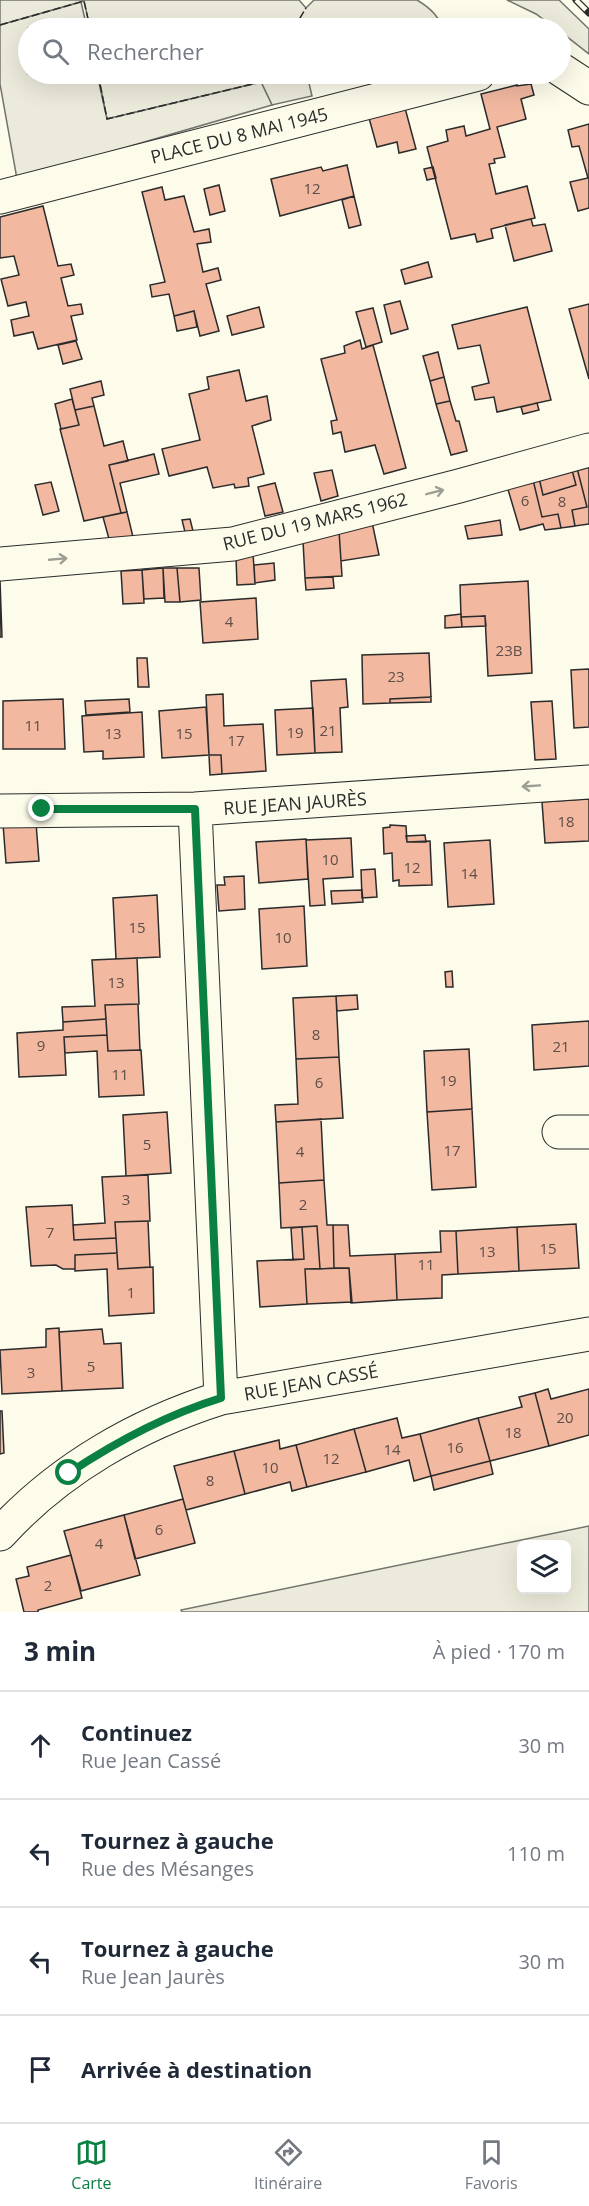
<!DOCTYPE html>
<html lang="fr">
<meta charset="utf-8">
<style>
:root{--surface:#fff;--page:#f6f6f7;--text:#1f2937;--muted:#747a83;--line:#e0e1e3;--accent:#0b8043}
body{margin:0;font-family:"Open Sans",sans-serif;background:var(--page);color:var(--text)}
.controls{position:absolute;right:18px;bottom:18px;display:grid;overflow:hidden;border-radius:9px;box-shadow:0 6px 24px #0002}
.controls button{width:54px;height:54px;display:grid;place-items:center;padding:0;border:0;border-bottom:2px solid var(--line);background:var(--surface);color:var(--text);font:30px sans-serif}
.stop{position:absolute;width:18px;height:18px;margin:-14px;border:4px solid #0b8043;border-radius:50%;background:#fff}
.stop.end{background:#0b8043;border-color:#fff;box-shadow:0 2px 6px #0008}
.list{margin:0;padding:0;list-style:none}
h2{display:flex;justify-content:space-between;align-items:center;height:78px;margin:0;padding:0 24px;font-size:26px}
h2 small{font-size:20px;font-weight:400;color:var(--muted)}
.list li{display:grid;grid-template-columns:39px 1fr auto;gap:18px;align-items:center;box-sizing:border-box;height:108px;padding:0 24px;border-top:2px solid var(--line)}
.list b{display:block;font-size:22px;white-space:nowrap}
.list p{margin:0;font-size:20px;white-space:nowrap;color:var(--muted)}
.list em{font-size:20px;font-style:normal;color:var(--muted)}
.icon{flex:none;width:33px;height:33px;fill:none;stroke:currentColor;stroke-width:2;stroke-linecap:round;stroke-linejoin:round}
.map{position:relative;flex:none;width:589px;height:1612px;overflow:hidden}
.search{position:absolute;background:var(--surface);box-shadow:0 6px 24px #0002;left:18px;right:18px;top:18px;height:66px;display:flex;align-items:center;gap:15px;box-sizing:border-box;padding:0 21px;border-radius:33px;color:var(--muted);font-size:22px}
.sheet{height:510px;background:var(--surface)}
nav{display:flex;justify-content:space-around;align-items:center;box-sizing:border-box;height:84px;border-top:2px solid var(--line);background:var(--surface);font-size:16px;color:var(--muted)}
nav a{display:grid;justify-items:center;gap:3px}
nav .on{color:var(--accent)}
.map>svg:first-child{display:block}
</style>
<div class="map">
<svg width="589" height="1612" viewBox="0 0 589 1612">
<rect width="100%" height="100%" fill="#fdfbea"/>
<path fill="#ecebdb" stroke="#74746e" stroke-width="1.5" fill-rule="evenodd" d="M 0,0 L 299,0 L 306,8 L 314,0 L 417,0 C 429,7 439,16 442,28 L 90,28 L 84,1 L 0,25 Z
M 507,0 L 559,0 L 589,29 L 589,54 L 561,32 L 560,28 L 555,28 L 536,14 Z
M 98,74 L 326,74 L 308,79 L 312,96 L 272,105 L 261,82 L 107,119 Z
M 589,1526 L 589,1612 L 182,1612 L 181,1610 ZM 522,1544 L 566,1544 L 566,1590 L 522,1590 Z"/>
<path fill="#eceadb" stroke="#74746e" stroke-width="1.5" d="M 81,2 L 87,28 L 28,28 L 28,74 L 97,74 L 107,119 L 261,82 L 272,105 L 17,179 L 0,84 L 0,25 Z"/>
<path fill="#f2b8a0" stroke="#2b2b2b" stroke-width="1.5" d="M 531,84 L 534,95 L 521,99 L 526,119 L 497,127 L 505,157 L 494,159 L 495,163 L 489,164 L 496,194 L 527,186 L 535,218 L 491,229 L 493,238 L 477,242 L 475,234 L 451,239 L 427,147 L 448,141 L 446,130 L 464,126 L 466,136 L 490,129 L 481,94 L 517,85 L 517,86 Z
M 405,108 L 416,149 L 399,153 L 397,142 L 377,147 L 369,118 Z
M 589,124 L 589,208 L 578,211 L 570,182 L 588,178 L 579,146 L 572,147 L 568,130 Z
M 347,165 L 354,196 L 280,216 L 271,179 L 321,167 L 323,171 Z
M 433,167 L 436,178 L 427,180 L 424,169 Z
M 219,185 L 225,211 L 210,215 L 204,189 Z
M 162,187 L 165,200 L 184,196 L 194,232 L 209,229 L 211,242 L 197,244 L 203,272 L 218,268 L 221,280 L 206,284 L 219,331 L 200,336 L 194,311 L 174,316 L 169,294 L 152,297 L 150,285 L 165,282 L 142,192 Z
M 354,196 L 361,225 L 349,228 L 342,200 Z
M 43,206 L 58,266 L 71,264 L 74,275 L 61,278 L 68,306 L 81,304 L 83,314 L 71,316 L 77,340 L 38,349 L 33,332 L 14,336 L 11,320 L 29,316 L 26,302 L 8,306 L 1,279 L 19,275 L 14,256 L 0,258 L 0,217 Z
M 531,219 L 533,226 L 545,224 L 552,251 L 514,261 L 505,225 Z
M 428,262 L 432,277 L 405,284 L 401,270 Z
M 400,301 L 408,329 L 391,334 L 384,305 Z
M 589,304 L 589,379 L 569,309 Z
M 259,307 L 264,327 L 232,335 L 227,316 Z
M 527,307 L 551,400 L 497,412 L 494,397 L 475,400 L 472,387 L 489,383 L 480,345 L 458,349 L 452,325 Z
M 373,308 L 382,342 L 366,347 L 356,312 Z
M 194,311 L 197,327 L 177,331 L 174,316 Z
M 360,340 L 362,349 L 373,345 L 406,468 L 384,474 L 375,445 L 345,452 L 341,432 L 333,434 L 331,421 L 337,420 L 321,359 L 345,353 L 344,346 Z
M 76,341 L 82,359 L 63,364 L 58,345 Z
M 438,352 L 444,377 L 430,381 L 423,356 Z
M 239,370 L 246,401 L 267,396 L 271,420 L 252,426 L 264,474 L 248,478 L 249,486 L 235,488 L 234,484 L 213,488 L 207,467 L 169,476 L 162,449 L 200,440 L 189,394 L 209,389 L 207,377 Z
M 444,377 L 450,401 L 436,404 L 430,381 Z
M 101,381 L 104,395 L 92,398 L 94,406 L 75,410 L 70,389 Z
M 72,399 L 79,425 L 61,429 L 55,404 Z
M 450,401 L 456,421 L 459,421 L 467,451 L 451,455 L 436,404 Z
M 537,403 L 539,410 L 523,414 L 521,407 Z
M 94,406 L 104,446 L 123,441 L 128,461 L 109,465 L 121,513 L 84,521 L 60,429 L 79,425 L 75,410 Z
M 154,454 L 159,474 L 120,483 L 127,512 L 121,513 L 109,465 Z
M 589,465 L 589,524 L 575,526 L 572,510 L 587,507 L 577,468 Z
M 577,468 L 587,507 L 572,510 L 575,526 L 561,528 L 558,514 L 542,517 L 533,480 L 539,478 L 543,495 L 576,485 L 572,470 Z
M 332,470 L 338,496 L 321,501 L 314,473 Z
M 572,470 L 576,485 L 543,495 L 539,478 Z
M 533,480 L 542,517 L 558,514 L 561,528 L 545,530 L 543,524 L 520,530 L 507,486 Z
M 51,482 L 59,511 L 43,515 L 35,485 Z
M 275,483 L 283,512 L 265,516 L 258,487 Z
M 127,512 L 133,537 L 109,539 L 103,517 Z
M 190,519 L 193,531 L 185,532 L 182,520 Z
M 500,520 L 502,535 L 468,539 L 465,526 Z
M 372,522 L 379,555 L 341,561 L 339,531 Z
M 339,531 L 342,576 L 305,578 L 303,541 Z
M 253,553 L 255,584 L 237,585 L 236,557 Z
M 274,563 L 275,580 L 255,583 L 254,565 Z
M 163,568 L 164,598 L 144,599 L 142,570 Z
M 163,568 L 177,568 L 180,602 L 165,602 Z
M 177,568 L 199,568 L 201,600 L 180,602 Z
M 142,570 L 144,603 L 123,604 L 121,571 Z
M 333,577 L 334,588 L 306,590 L 305,578 Z
M 0,580 L 2,637 L 0,637 Z
M 528,581 L 532,673 L 488,676 L 485,616 L 461,617 L 460,585 Z
M 256,598 L 258,639 L 203,643 L 200,602 Z
M 461,614 L 462,627 L 445,628 L 445,616 Z
M 485,616 L 486,626 L 462,627 L 461,617 Z
M 429,653 L 431,697 L 390,699 L 390,703 L 363,704 L 362,655 Z
M 137,658 L 147,658 L 149,687 L 138,687 Z
M 589,669 L 589,727 L 574,728 L 571,670 Z
M 346,679 L 348,707 L 340,708 L 342,752 L 315,753 L 311,681 Z
M 223,694 L 224,726 L 263,724 L 266,771 L 222,774 L 221,755 L 209,755 L 206,695 Z
M 431,697 L 431,702 L 390,703 L 390,699 Z
M 63,699 L 65,749 L 3,749 L 3,701 Z
M 129,699 L 130,712 L 86,715 L 85,701 Z
M 552,701 L 556,759 L 535,760 L 531,702 Z
M 206,707 L 209,755 L 162,758 L 159,711 Z
M 313,708 L 315,753 L 277,755 L 275,710 Z
M 142,712 L 144,757 L 103,759 L 103,751 L 84,752 L 82,716 Z
M 209,755 L 221,755 L 222,774 L 210,775 Z
M 589,799 L 589,841 L 545,843 L 542,802 Z
M 36,823 L 39,861 L 6,863 L 3,824 Z
M 390,825 L 406,826 L 407,842 L 430,841 L 432,885 L 399,886 L 399,880 L 393,881 L 392,853 L 384,854 L 383,828 L 390,827 Z
M 425,835 L 426,842 L 407,842 L 406,836 Z
M 351,838 L 353,877 L 323,879 L 325,905 L 310,906 L 306,840 Z
M 306,839 L 308,879 L 259,883 L 256,842 Z
M 490,840 L 494,904 L 448,907 L 444,843 Z
M 375,869 L 377,897 L 362,898 L 361,870 Z
M 244,876 L 245,909 L 219,911 L 217,885 L 225,885 L 224,877 Z
M 362,890 L 363,902 L 332,904 L 331,891 Z
M 157,895 L 160,957 L 116,959 L 113,898 Z
M 304,906 L 307,966 L 262,969 L 259,909 Z
M 137,958 L 139,1004 L 105,1005 L 106,1019 L 63,1022 L 62,1007 L 95,1006 L 92,960 Z
M 452,971 L 453,987 L 446,987 L 445,972 Z
M 357,995 L 358,1009 L 337,1011 L 336,996 Z
M 336,996 L 339,1057 L 296,1059 L 293,998 Z
M 138,1004 L 140,1050 L 108,1051 L 105,1005 Z
M 106,1019 L 107,1035 L 64,1037 L 66,1075 L 19,1077 L 17,1033 L 63,1030 L 63,1022 Z
M 589,1021 L 589,1066 L 534,1070 L 532,1025 Z
M 107,1035 L 108,1051 L 141,1050 L 144,1095 L 99,1097 L 97,1051 L 65,1053 L 64,1037 Z
M 469,1049 L 472,1109 L 427,1112 L 424,1051 Z
M 339,1057 L 343,1118 L 276,1122 L 275,1105 L 298,1104 L 296,1059 Z
M 472,1109 L 476,1187 L 432,1190 L 427,1112 Z
M 167,1112 L 171,1173 L 126,1176 L 123,1115 Z
M 321,1119 L 324,1180 L 279,1183 L 276,1122 Z
M 148,1175 L 150,1221 L 115,1222 L 116,1238 L 74,1240 L 73,1225 L 105,1223 L 102,1177 Z
M 324,1180 L 327,1225 L 333,1225 L 334,1268 L 320,1269 L 317,1226 L 281,1228 L 279,1183 Z
M 72,1205 L 74,1240 L 116,1238 L 117,1253 L 75,1255 L 75,1269 L 63,1269 L 56,1265 L 31,1266 L 26,1207 Z
M 148,1221 L 150,1267 L 118,1269 L 115,1222 Z
M 576,1224 L 579,1268 L 519,1271 L 517,1227 Z
M 333,1225 L 348,1225 L 350,1256 L 395,1254 L 397,1300 L 351,1303 L 349,1268 L 334,1268 Z
M 317,1226 L 320,1269 L 305,1269 L 307,1304 L 260,1307 L 257,1261 L 304,1259 L 302,1227 Z
M 302,1227 L 304,1259 L 293,1260 L 291,1228 Z
M 517,1227 L 519,1271 L 458,1274 L 456,1231 Z
M 440,1231 L 456,1231 L 458,1274 L 442,1275 L 442,1298 L 397,1300 L 395,1254 L 441,1252 Z
M 117,1253 L 118,1269 L 153,1267 L 154,1313 L 109,1316 L 107,1269 L 75,1271 L 75,1255 Z
M 349,1268 L 352,1302 L 307,1304 L 305,1269 Z
M 59,1328 L 62,1391 L 2,1394 L 0,1350 L 46,1347 L 46,1329 Z
M 102,1329 L 104,1344 L 121,1343 L 123,1388 L 62,1391 L 59,1332 Z
M 548,1389 L 551,1399 L 589,1389 L 589,1435 L 549,1446 L 535,1393 Z
M 535,1393 L 549,1446 L 490,1461 L 478,1418 L 522,1407 L 519,1397 Z
M 0,1411 L 2,1411 L 4,1453 L 0,1454 Z
M 397,1418 L 402,1438 L 420,1434 L 431,1476 L 414,1481 L 409,1460 L 366,1472 L 354,1429 Z
M 478,1418 L 490,1461 L 431,1476 L 420,1434 Z
M 354,1429 L 366,1472 L 307,1487 L 296,1445 Z
M 279,1440 L 280,1449 L 296,1445 L 307,1487 L 292,1491 L 290,1482 L 245,1494 L 234,1451 Z
M 234,1451 L 245,1494 L 186,1510 L 174,1466 Z
M 490,1461 L 493,1474 L 434,1490 L 431,1476 Z
M 183,1499 L 195,1543 L 135,1559 L 124,1515 Z
M 124,1515 L 140,1575 L 81,1591 L 64,1531 Z
M 71,1555 L 82,1598 L 38,1610 L 38,1612 L 24,1612 L 16,1579 L 29,1576 L 27,1567 Z"/>
<g fill="none" stroke-linecap="round" stroke-linejoin="round">
<defs>
<path id="minor" d="M 560,69 L 589,88
M 0,197 L 478,74
M 0,564 L 233,544 L 459,486 L 589,450
M 195,809 L 221,1398
M 0,811 L 195,809 L 589,782
M 559,1132 L 589,1132
M 0,1534 C 59,1469 138,1424 221,1398 L 589,1334"/>
</defs>
<use href="#minor" stroke="#2b2b2b" stroke-width="35"/>
<use href="#minor" stroke="#fdfbea" stroke-width="33"/>
<defs>
<path id="rail" d="M 576,0 L 589,13"/>
</defs>
<use href="#rail" stroke="#2b2b2b" stroke-width="7"/>
<use href="#rail" stroke="#fdfbea" stroke-width="4.5" stroke-dasharray="14" stroke-linecap="butt"/>
<path stroke="#2b2b2b" stroke-width="1.5" stroke-dasharray="8 3" stroke-linecap="butt" d="M 0,25 L 84,1 L 90,28
M 294,28 L 306,8
M 98,74 L 107,119 L 261,82 L 267,74"/>
</g>
<defs><path id="oneway-shaft" d="M-6 0H5M1.5-3L5.5 0L1.5 3" fill="none" stroke-width="1.6" stroke-linecap="round" stroke-linejoin="round" transform="scale(1.5)"/></defs>
<g stroke="#9e9d94">
<use href="#oneway-shaft" transform="translate(435 492) rotate(-14)"/>
<use href="#oneway-shaft" transform="translate(58 559) rotate(-5)"/>
<use href="#oneway-shaft" transform="translate(531 786) rotate(176)"/>
</g>
<g fill="none" stroke-linecap="round" stroke-linejoin="round">
<path stroke="#0b8043" stroke-width="8" d="M 42,809 L 195,809 L 221,1398 C 166,1415 117,1441 69,1473"/>
</g>
<g text-anchor="middle" dominant-baseline="central" stroke-width="4.5" stroke-linejoin="round" paint-order="stroke">
<g font-size="15" fill="#5d4e48">
<text x="312" y="188">12</text>
<text x="525" y="500">6</text>
<text x="562" y="501">8</text>
<text x="229" y="621">4</text>
<text x="509" y="650">23B</text>
<text x="396" y="676">23</text>
<text x="33" y="725">11</text>
<text x="328" y="730">21</text>
<text x="295" y="732">19</text>
<text x="113" y="733">13</text>
<text x="184" y="733">15</text>
<text x="236" y="740">17</text>
<text x="566" y="821">18</text>
<text x="330" y="859">10</text>
<text x="412" y="867">12</text>
<text x="469" y="873">14</text>
<text x="137" y="927">15</text>
<text x="283" y="937">10</text>
<text x="116" y="982">13</text>
<text x="316" y="1034">8</text>
<text x="41" y="1045">9</text>
<text x="561" y="1046">21</text>
<text x="120" y="1074">11</text>
<text x="448" y="1080">19</text>
<text x="319" y="1082">6</text>
<text x="147" y="1144">5</text>
<text x="452" y="1150">17</text>
<text x="300" y="1151">4</text>
<text x="126" y="1199">3</text>
<text x="303" y="1204">2</text>
<text x="50" y="1232">7</text>
<text x="548" y="1248">15</text>
<text x="487" y="1251">13</text>
<text x="426" y="1264">11</text>
<text x="131" y="1292">1</text>
<text x="91" y="1366">5</text>
<text x="31" y="1372">3</text>
<text x="565" y="1417">20</text>
<text x="513" y="1432">18</text>
<text x="455" y="1447">16</text>
<text x="392" y="1449">14</text>
<text x="331" y="1458">12</text>
<text x="270" y="1467">10</text>
<text x="210" y="1480">8</text>
<text x="159" y="1529">6</text>
<text x="99" y="1543">4</text>
<text x="48" y="1585">2</text>
</g>
<g font-size="18" fill="#2b2b2b" stroke="#fdfbea">
<text transform="translate(239 135) rotate(-14)">PLACE DU 8 MAI 1945</text>
<text transform="translate(315 521) rotate(-14)">RUE DU 19 MARS 1962</text>
<text transform="translate(295 803) rotate(-4)">RUE JEAN JAURÈS</text>
<text transform="translate(311 1382) rotate(-10)">RUE JEAN CASSÉ</text>
</g>
</g>
</svg>
<div class="controls">
<button><svg class="icon" aria-label="layers" viewBox="0 0 24 24"><path d="M12 4l9 5-9 5-9-5zM3 14l9 5 9-5"/></svg></button>
</div>
<div class="stop" style="left:69px;top:1473px"></div>
<div class="stop end" style="left:42px;top:809px"></div>
<div class="search"><svg class="icon" aria-label="search" viewBox="0 0 24 24"><circle cx="10" cy="10" r="6"/><path d="M15 15l6 6"/></svg>Rechercher</div>
</div>
<section class="sheet">
<h2>3 min<small>À pied · 170 m</small></h2>
<ul class="list">
<li><svg class="icon" aria-label="ahead" viewBox="0 0 24 24"><path d="M12 20V5M6 11l6-6 6 6"/></svg><div><b>Continuez</b><p>Rue Jean Cassé</p></div><em>30 m</em></li>
<li><svg class="icon" aria-label="left" viewBox="0 0 24 24"><path d="M17 20v-9H6M10 6l-5 5 5 5"/></svg><div><b>Tournez à gauche</b><p>Rue des Mésanges</p></div><em>110 m</em></li>
<li><svg class="icon" aria-label="left" viewBox="0 0 24 24"><path d="M17 20v-9H6M10 6l-5 5 5 5"/></svg><div><b>Tournez à gauche</b><p>Rue Jean Jaurès</p></div><em>30 m</em></li>
<li><svg class="icon" aria-label="arrive" viewBox="0 0 24 24"><path d="M6 21V4h12l-3 4 3 4H6"/></svg><div><b>Arrivée à destination</b></div></li>
</ul>
</section>
<nav>
<a class="on"><svg class="icon" aria-label="map" viewBox="0 0 24 24"><path d="M3 6l6-2 6 2 6-2v14l-6 2-6-2-6 2zM9 4v14M15 6v14"/></svg>Carte</a>
<a><svg class="icon" aria-label="directions" viewBox="0 0 24 24"><path d="M12 3l9 9-9 9-9-9zM9 14v-3h6M13 9l2 2-2 2"/></svg>Itinéraire</a>
<a><svg class="icon" aria-label="saved" viewBox="0 0 24 24"><path d="M7 4h10v16l-5-4-5 4z"/></svg>Favoris</a>
</nav>
